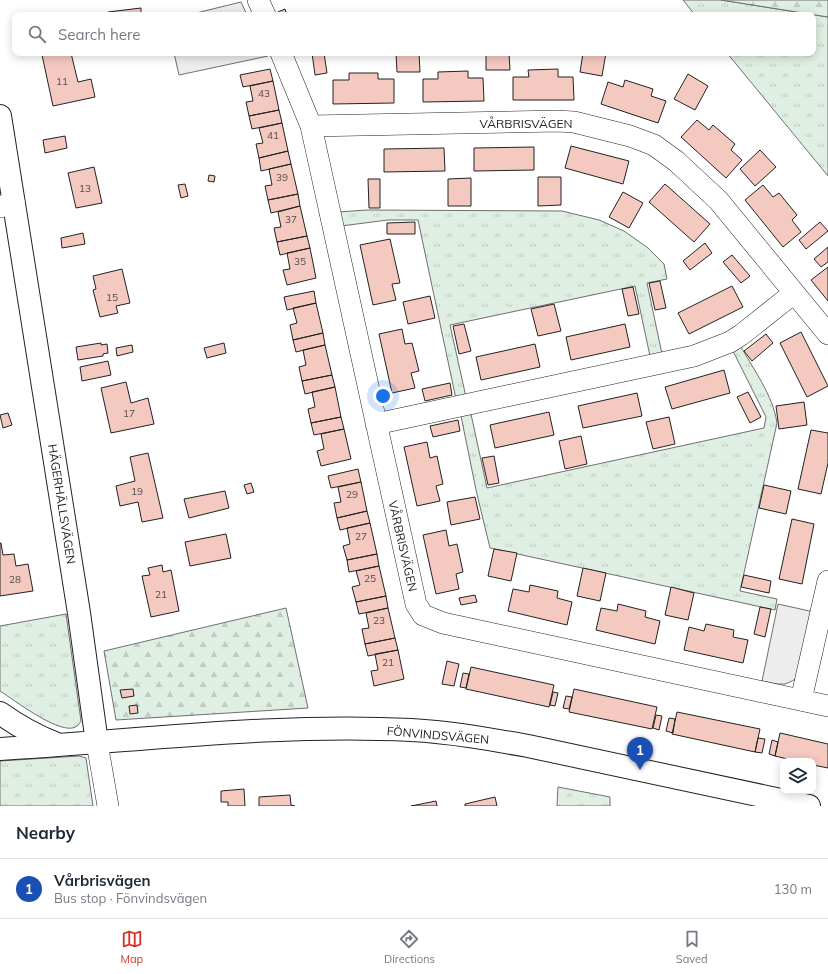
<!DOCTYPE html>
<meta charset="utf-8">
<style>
:root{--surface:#fff;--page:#f6f6f7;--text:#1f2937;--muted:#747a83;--line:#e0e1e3;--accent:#d93025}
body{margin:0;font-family:Mulish,sans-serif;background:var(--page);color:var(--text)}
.controls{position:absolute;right:12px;bottom:12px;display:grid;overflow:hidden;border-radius:8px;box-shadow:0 2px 10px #0003}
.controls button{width:36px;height:36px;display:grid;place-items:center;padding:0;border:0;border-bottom:1px solid var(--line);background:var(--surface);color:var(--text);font:20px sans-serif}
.you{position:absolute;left:383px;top:396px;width:14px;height:14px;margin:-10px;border:3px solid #fff;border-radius:50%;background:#1a73e8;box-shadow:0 0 0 6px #1a73e833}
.badge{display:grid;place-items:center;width:26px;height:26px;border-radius:50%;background:var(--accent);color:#fff;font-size:13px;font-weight:700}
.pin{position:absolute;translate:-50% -33px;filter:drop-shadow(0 1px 2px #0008)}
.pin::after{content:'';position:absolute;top:21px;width:14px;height:12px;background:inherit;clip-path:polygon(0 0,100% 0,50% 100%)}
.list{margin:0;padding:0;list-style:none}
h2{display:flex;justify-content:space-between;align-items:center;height:52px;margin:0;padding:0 16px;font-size:17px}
h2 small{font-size:13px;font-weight:400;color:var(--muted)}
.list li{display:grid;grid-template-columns:26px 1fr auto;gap:12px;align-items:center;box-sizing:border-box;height:60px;padding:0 16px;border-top:1px solid var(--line)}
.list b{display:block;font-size:15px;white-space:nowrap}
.list p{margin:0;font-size:13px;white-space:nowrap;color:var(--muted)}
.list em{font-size:13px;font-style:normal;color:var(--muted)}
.icon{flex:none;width:22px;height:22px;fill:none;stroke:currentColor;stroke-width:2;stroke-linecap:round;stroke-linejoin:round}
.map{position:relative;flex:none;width:828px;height:806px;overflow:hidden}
.search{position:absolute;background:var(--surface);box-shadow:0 2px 10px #0003;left:12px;right:12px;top:12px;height:44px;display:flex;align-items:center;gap:10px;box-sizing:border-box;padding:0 14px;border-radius:8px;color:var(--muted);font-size:15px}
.sheet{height:112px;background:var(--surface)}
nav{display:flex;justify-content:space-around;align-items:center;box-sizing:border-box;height:56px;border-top:1px solid var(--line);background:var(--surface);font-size:11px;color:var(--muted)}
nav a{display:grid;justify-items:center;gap:2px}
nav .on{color:var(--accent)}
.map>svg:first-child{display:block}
</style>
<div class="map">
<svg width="828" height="806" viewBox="0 0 828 806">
<defs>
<pattern id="grass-tufts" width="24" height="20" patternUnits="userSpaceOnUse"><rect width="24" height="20" fill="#e0efe3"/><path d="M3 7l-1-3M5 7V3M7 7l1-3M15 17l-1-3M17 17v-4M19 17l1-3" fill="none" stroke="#c0cdc2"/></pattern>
<pattern id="forest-firs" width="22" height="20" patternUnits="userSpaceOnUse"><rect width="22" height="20" fill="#e0efe3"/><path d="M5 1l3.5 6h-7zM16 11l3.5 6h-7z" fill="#c0cdc2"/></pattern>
</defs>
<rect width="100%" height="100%" fill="#fff"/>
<path fill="url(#grass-tufts)" stroke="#6f6f6f" d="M 683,0 L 721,0 L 828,17 L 828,176 L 727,53 L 813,53 L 813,15 L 695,15 Z
M 367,210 L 562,211 L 599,220 L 624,231 L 648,248 L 664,264 L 667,279 L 647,283 L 662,354 L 650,356 L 635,286 L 450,325 L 466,397 L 456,399 L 418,220 L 388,220 L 341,226 L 338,212 Z
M 740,345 C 753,369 773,395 777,423 L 740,591 L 777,599 L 775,610 L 490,548 L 476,490 L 461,416 L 471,414 L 487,488 L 764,428 L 766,417 L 732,349 Z
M 66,614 L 81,721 C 81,721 78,726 77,726 C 63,738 13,699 0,691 L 0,626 Z
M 79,756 L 86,758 L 93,806 L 0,806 L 0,761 Z
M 558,787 L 610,797 L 610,806 L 557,806 Z"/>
<path fill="url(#forest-firs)" stroke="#6f6f6f" d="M 721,0 L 828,0 L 828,17 Z
M 286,608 L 308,708 L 116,720 L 104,651 Z"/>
<path fill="#ededed" stroke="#6f6f6f" d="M 241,2 L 247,15 L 188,15 Z
M 174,53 L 266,53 L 268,56 L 179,75 Z
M 778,604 L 814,612 L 797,678 L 792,681 L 785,684 L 777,684 L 762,681 Z"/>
<path fill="#f3c9c0" stroke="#222" d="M 141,8 L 141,15 L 109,15 L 108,12 Z
M 285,9 L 287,15 L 279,15 L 278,12 Z
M 52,53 L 71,53 L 78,82 L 91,79 L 95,97 L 53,106 L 42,55 Z
M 312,53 L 324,53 L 327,73 L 315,75 Z
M 396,53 L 419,53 L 420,72 L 397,72 Z
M 486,53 L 509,53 L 510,70 L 486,70 Z
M 583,53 L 606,53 L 602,76 L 580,72 Z
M 270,69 L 273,81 L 243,87 L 240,75 Z
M 558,69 L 558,77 L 573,77 L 574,100 L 513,100 L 513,77 L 529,77 L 528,70 Z
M 468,71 L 468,78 L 483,78 L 484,101 L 423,102 L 423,79 L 438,79 L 438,72 Z
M 349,73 L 378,73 L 378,79 L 394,79 L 394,103 L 333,104 L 333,80 L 349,80 Z
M 688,74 L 708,86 L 695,110 L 674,99 Z
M 625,80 L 653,89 L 651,96 L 666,101 L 658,123 L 601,104 L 608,82 L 623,87 Z
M 273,81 L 279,110 L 249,116 L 246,102 L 253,101 L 250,86 Z
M 279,110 L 282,123 L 252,129 L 249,116 Z
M 697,120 L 709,130 L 713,125 L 735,144 L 731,150 L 742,160 L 726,178 L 681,137 Z
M 282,123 L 288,151 L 259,158 L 256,144 L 263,143 L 259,128 Z
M 65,136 L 67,148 L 45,153 L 43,140 Z
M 571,146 L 629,161 L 623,184 L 565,168 Z
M 534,147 L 534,170 L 474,171 L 474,148 Z
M 444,148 L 445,171 L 384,172 L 384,149 Z
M 760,150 L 776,167 L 755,186 L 740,169 Z
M 288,151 L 291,164 L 261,171 L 259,158 Z
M 291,164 L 298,194 L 268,200 L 265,186 L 272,185 L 269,169 Z
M 94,167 L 102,203 L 76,208 L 68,173 Z
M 209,175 L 215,176 L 214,182 L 208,181 Z
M 538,177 L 561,177 L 561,205 L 538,206 Z
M 471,178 L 471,206 L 448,206 L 448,179 Z
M 368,179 L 380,179 L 380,208 L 369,208 Z
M 185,184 L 188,196 L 181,198 L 178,185 Z
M 665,184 L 710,224 L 694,242 L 649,202 Z
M 763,185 L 773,197 L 779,193 L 797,215 L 792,220 L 801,232 L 783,247 L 745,200 Z
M 623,192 L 643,203 L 629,228 L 609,217 Z
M 298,194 L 300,206 L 271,213 L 268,200 Z
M 300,206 L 307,236 L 277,242 L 274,228 L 281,227 L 278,212 Z
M 415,222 L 415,234 L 387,234 L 387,223 Z
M 820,222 L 828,231 L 806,249 L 799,240 Z
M 83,233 L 85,244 L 62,248 L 61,238 Z
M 307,236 L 310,248 L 280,255 L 277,242 Z
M 390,239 L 400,283 L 392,284 L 396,300 L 373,305 L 360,245 Z
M 705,243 L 712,253 L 690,270 L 683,261 Z
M 828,247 L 828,262 L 821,267 L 814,259 Z
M 310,248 L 316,278 L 287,285 L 283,270 L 290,269 L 287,253 Z
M 732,255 L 750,276 L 741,283 L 723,262 Z
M 828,267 L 828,301 L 811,280 Z
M 122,269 L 130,303 L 116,306 L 118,313 L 100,317 L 93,290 L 96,289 L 93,276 Z
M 660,281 L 666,308 L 655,310 L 649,283 Z
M 732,286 L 743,307 L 689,334 L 678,313 Z
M 633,287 L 639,314 L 628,316 L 622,289 Z
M 314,291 L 316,303 L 287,310 L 284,297 Z
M 430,296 L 435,318 L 408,324 L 403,302 Z
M 316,303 L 323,333 L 293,340 L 290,325 L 297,323 L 293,308 Z
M 554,304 L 561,331 L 538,336 L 531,309 Z
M 464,324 L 471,351 L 459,354 L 453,326 Z
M 625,324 L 630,347 L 571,360 L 566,337 Z
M 402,329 L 405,344 L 412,343 L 419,371 L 411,373 L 415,388 L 392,393 L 379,334 Z
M 801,332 L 828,386 L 807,397 L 780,343 Z
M 323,333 L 325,345 L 296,352 L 293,340 Z
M 766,334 L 773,343 L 752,361 L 744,351 Z
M 101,343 L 101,345 L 107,344 L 108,353 L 103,354 L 103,356 L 78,360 L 76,347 Z
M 224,343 L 226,353 L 207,358 L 204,348 Z
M 535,344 L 540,367 L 481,380 L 476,357 Z
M 132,345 L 133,352 L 117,356 L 116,348 Z
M 325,345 L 332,375 L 302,381 L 299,367 L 306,365 L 303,350 Z
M 108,361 L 111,375 L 82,381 L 80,367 Z
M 724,370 L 730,393 L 672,409 L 665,387 Z
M 332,375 L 335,387 L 305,394 L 302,381 Z
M 126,382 L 131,403 L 148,398 L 154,424 L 111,433 L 101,388 Z
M 450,383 L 452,395 L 425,401 L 422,389 Z
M 335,387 L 341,417 L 311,423 L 308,409 L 315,407 L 312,392 Z
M 748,392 L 761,417 L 750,423 L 737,397 Z
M 637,393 L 642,416 L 583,428 L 578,406 Z
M 804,402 L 807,425 L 779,429 L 776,406 Z
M 549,412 L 554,435 L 495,448 L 490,425 Z
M 8,413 L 12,425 L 3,428 L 0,415 Z
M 341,417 L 344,429 L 314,435 L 311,423 Z
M 669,417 L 675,444 L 653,449 L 646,422 Z
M 458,420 L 460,431 L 433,437 L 430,426 Z
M 344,429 L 351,459 L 321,466 L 317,451 L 324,449 L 321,434 Z
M 811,430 L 828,433 L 828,463 L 821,494 L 798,489 Z
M 581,436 L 587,464 L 565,469 L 559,441 Z
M 427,442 L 430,458 L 437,456 L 443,484 L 436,486 L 440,501 L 417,506 L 404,447 Z
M 148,453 L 163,518 L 142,522 L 138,502 L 120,506 L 116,486 L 135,481 L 130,457 Z
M 494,456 L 499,483 L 488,485 L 482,458 Z
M 358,469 L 361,482 L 331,488 L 328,476 Z
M 361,482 L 367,511 L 337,518 L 334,503 L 341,502 L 338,487 Z
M 251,483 L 254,492 L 247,494 L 244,485 Z
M 764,485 L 791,491 L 786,514 L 759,508 Z
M 225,491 L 229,508 L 189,518 L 184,499 Z
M 475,497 L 480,519 L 451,525 L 447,502 Z
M 367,511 L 370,523 L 340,530 L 337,518 Z
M 792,519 L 814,524 L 802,584 L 779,579 Z
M 370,523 L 377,554 L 347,560 L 343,546 L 350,544 L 347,528 Z
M 446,530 L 449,546 L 457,544 L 463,572 L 456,574 L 459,589 L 436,594 L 423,535 Z
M 226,534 L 231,558 L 190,566 L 185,542 Z
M 0,543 L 1,543 L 3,555 L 14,554 L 16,566 L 28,564 L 33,591 L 0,596 Z
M 494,549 L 517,553 L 511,581 L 488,576 Z
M 377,554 L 379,566 L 349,572 L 347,560 Z
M 162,565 L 163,572 L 171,570 L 179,611 L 151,617 L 142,576 L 150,575 L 148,568 Z
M 379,566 L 386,596 L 356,602 L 352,587 L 360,585 L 356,571 Z
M 583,568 L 606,573 L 600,601 L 577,596 Z
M 744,575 L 771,581 L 769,593 L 741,587 Z
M 530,585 L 558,591 L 557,598 L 572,602 L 567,625 L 508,611 L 513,589 L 529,592 Z
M 671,587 L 694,593 L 688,620 L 665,615 Z
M 475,595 L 477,602 L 461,605 L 459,598 Z
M 386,596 L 388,608 L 359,614 L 356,602 Z
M 618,604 L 646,611 L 645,617 L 660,621 L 655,644 L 596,630 L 601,608 L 617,611 Z
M 760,607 L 771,609 L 765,637 L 754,634 Z
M 388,608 L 395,638 L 365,644 L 362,629 L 369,628 L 366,613 Z
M 706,624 L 734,630 L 733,637 L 748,640 L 743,663 L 684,650 L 689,627 L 704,631 Z
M 395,638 L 398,650 L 368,656 L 365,644 Z
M 398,650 L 404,679 L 374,686 L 371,671 L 378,670 L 375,654 Z
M 447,661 L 459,664 L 454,686 L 442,684 Z
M 471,667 L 554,685 L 549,707 L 466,689 Z
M 463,673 L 469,674 L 466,688 L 460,687 Z
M 133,689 L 134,696 L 122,698 L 120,690 Z
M 574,689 L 657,707 L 652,729 L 569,712 Z
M 553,692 L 558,693 L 555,706 L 550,705 Z
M 566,696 L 572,697 L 569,709 L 563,708 Z
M 137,705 L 138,713 L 130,714 L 129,706 Z
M 677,712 L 760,729 L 755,752 L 672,734 Z
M 656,715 L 662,716 L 659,730 L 653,728 Z
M 669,718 L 675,719 L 673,733 L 666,731 Z
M 780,733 L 828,744 L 828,768 L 813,765 L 813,761 L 796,761 L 775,756 Z
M 758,738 L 765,739 L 762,753 L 755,752 Z
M 772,740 L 778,742 L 775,756 L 769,754 Z
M 244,789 L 245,806 L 228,806 L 228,802 L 221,802 L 221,791 Z
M 290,795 L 291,805 L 295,806 L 259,806 L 259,797 Z
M 495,797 L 497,806 L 465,806 L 465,804 Z
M 436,801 L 437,806 L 411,806 Z"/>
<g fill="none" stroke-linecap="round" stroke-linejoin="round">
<defs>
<path id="street" d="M 258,0 L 265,15
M 281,53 L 311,126 L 416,604 L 423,615 L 443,623 L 466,628 L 828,706
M 311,126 L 557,121 L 574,122 L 630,136 L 654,145 L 676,161 L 718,200 L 828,334
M 0,207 L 14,202
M 376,424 L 694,356 L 730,342 L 741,335 L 794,293
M 801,700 L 828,581
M 97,743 L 108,806"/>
<path id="secondary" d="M 0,116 L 79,613 L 97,743
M 0,713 C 18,726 36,736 57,744
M 0,749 C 137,741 274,723 411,730 C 450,732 489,739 528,746 L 809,806"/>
</defs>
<use href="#street" stroke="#222" stroke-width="22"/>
<use href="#secondary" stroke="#222" stroke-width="24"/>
<use href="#street" stroke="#fff" stroke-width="21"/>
<use href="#secondary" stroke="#fff" stroke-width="22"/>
</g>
<g text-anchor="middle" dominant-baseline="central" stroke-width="3" stroke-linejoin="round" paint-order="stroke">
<g font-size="10" fill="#564c4a">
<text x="62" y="81">11</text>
<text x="264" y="93">43</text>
<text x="273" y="135">41</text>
<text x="282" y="177">39</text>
<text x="85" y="188">13</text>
<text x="291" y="219">37</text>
<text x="300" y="261">35</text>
<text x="112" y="297">15</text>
<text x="129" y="413">17</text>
<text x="137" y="491">19</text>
<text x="352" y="494">29</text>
<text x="361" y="536">27</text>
<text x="370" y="578">25</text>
<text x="15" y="579">28</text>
<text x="161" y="594">21</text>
<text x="379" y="620">23</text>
<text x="388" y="662">21</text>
</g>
<g font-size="12" fill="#222" stroke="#fff">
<text x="526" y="123">VÅRBRISVÄGEN</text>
<text transform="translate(62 504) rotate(81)">HÄGERHÄLLSVÄGEN</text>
<text transform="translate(403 546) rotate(77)">VÅRBRISVÄGEN</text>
<text transform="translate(438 735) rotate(5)">FÖNVINDSVÄGEN</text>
</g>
</g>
</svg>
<div class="controls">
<button><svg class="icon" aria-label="layers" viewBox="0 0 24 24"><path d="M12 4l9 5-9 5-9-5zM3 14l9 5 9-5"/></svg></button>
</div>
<div class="you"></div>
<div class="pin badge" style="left:640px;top:770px;background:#1a4fb4">1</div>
<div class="search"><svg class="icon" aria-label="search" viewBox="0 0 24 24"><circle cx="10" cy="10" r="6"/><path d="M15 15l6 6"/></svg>Search here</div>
</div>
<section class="sheet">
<h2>Nearby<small></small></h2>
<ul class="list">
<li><span class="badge" style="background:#1a4fb4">1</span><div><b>Vårbrisvägen</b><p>Bus stop · Fönvindsvägen</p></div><em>130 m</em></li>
</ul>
</section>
<nav>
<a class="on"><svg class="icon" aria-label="map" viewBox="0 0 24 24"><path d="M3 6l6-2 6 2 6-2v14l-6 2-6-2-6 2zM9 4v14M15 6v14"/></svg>Map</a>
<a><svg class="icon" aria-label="directions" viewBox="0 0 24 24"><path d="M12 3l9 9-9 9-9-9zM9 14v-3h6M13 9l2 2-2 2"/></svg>Directions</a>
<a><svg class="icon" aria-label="saved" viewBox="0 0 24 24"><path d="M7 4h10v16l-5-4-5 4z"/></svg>Saved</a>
</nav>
